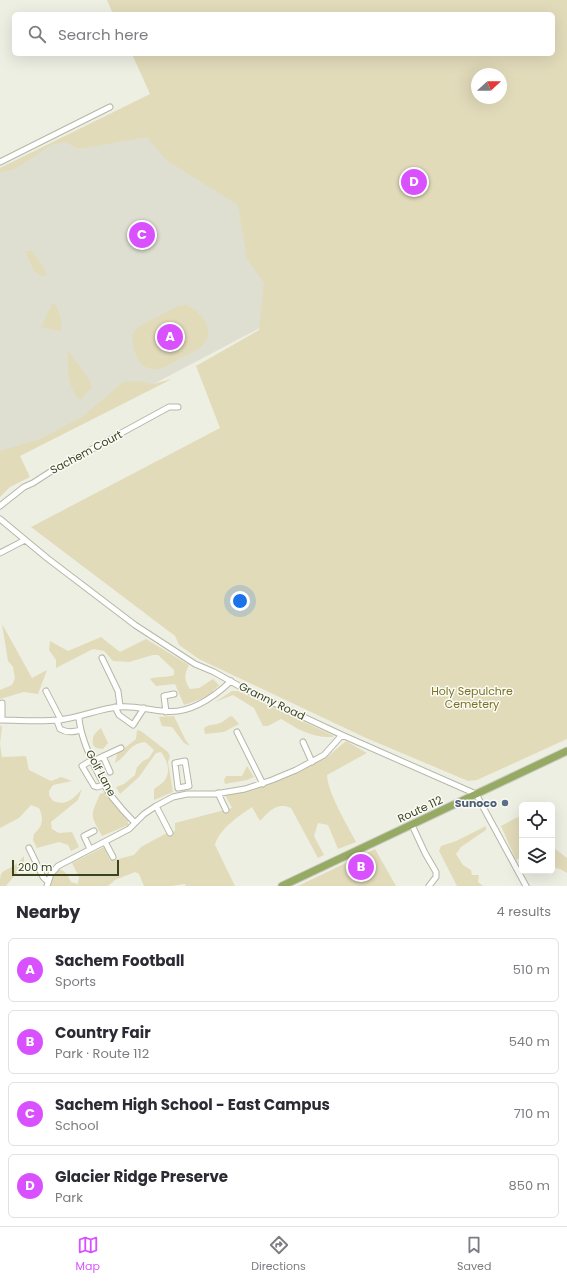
<!DOCTYPE html>
<meta charset="utf-8">
<style>
:root{--surface:#fff;--page:#f7f7f7;--text:#2b2b33;--muted:#7c7c81;--line:#e1e1e2;--accent:#d951ff}
body{margin:0;font-family:Poppins,sans-serif;background:var(--page);color:var(--text)}
.controls{position:absolute;right:12px;bottom:12px;display:grid;overflow:hidden;border-radius:6px;box-shadow:0 4px 16px #0002}
.controls button{width:36px;height:36px;display:grid;place-items:center;padding:0;border:0;border-bottom:1px solid var(--line);background:var(--surface);color:var(--text);font:20px sans-serif}
.compass{position:absolute;left:471px;top:68px;width:36px;height:36px;border-radius:50%;background:var(--surface);box-shadow:0 4px 16px #0002;rotate:69deg}
.scale{position:absolute;left:12px;bottom:10px;width:107px;box-sizing:border-box;padding-left:4px;border:2px solid #3a4320;border-top:0;font-size:11px;line-height:14px;white-space:nowrap;color:#3a4320;-webkit-text-stroke:3px #fafbf5;paint-order:stroke}
.you{position:absolute;left:240px;top:601px;width:14px;height:14px;margin:-10px;border:3px solid #fff;border-radius:50%;background:#1a73e8;box-shadow:0 0 0 6px #1a73e833}
.badge{display:grid;place-items:center;width:26px;height:26px;border-radius:50%;background:var(--accent);color:#fff;font-size:13px;font-weight:700}
.pin{position:absolute;translate:-50% -50%;border:2px solid #fff;box-shadow:0 1px 4px #0006}
.list{margin:0;padding:0;list-style:none}
h2{display:flex;justify-content:space-between;align-items:center;height:52px;margin:0;padding:0 16px;font-size:17px}
h2 small{font-size:13px;font-weight:400;color:var(--muted)}
.list li{display:grid;grid-template-columns:26px 1fr auto;gap:12px;align-items:center;box-sizing:border-box;height:64px;margin:0 8px 8px;padding:0 8px;border:1px solid var(--line);border-radius:6px}
.list b{display:block;font-size:15px;white-space:nowrap}
.list p{margin:0;font-size:13px;white-space:nowrap;color:var(--muted)}
.list em{font-size:13px;font-style:normal;color:var(--muted)}
.icon{flex:none;width:22px;height:22px;fill:none;stroke:currentColor;stroke-width:2;stroke-linecap:round;stroke-linejoin:round}
.map{position:relative;flex:none;width:567px;height:886px;overflow:hidden}
.search{position:absolute;background:var(--surface);box-shadow:0 4px 16px #0002;left:12px;right:12px;top:12px;height:44px;display:flex;align-items:center;gap:10px;box-sizing:border-box;padding:0 14px;border-radius:6px;color:var(--muted);font-size:15px}
.sheet{height:340px;background:var(--surface)}
nav{display:flex;justify-content:space-around;align-items:center;box-sizing:border-box;height:56px;border-top:1px solid var(--line);background:var(--surface);font-size:11px;color:var(--muted)}
nav a{display:grid;justify-items:center;gap:2px}
nav .on{color:var(--accent)}
.map>svg:first-child{display:block}
</style>
<div class="map">
<svg width="567" height="886" viewBox="0 0 567 886">
<rect width="100%" height="100%" fill="#eeefe3"/>
<path fill="#dedfd1" d="M 212,66 L 311,301 L 0,465 L 0,168 Z"/>
<path fill="#e2dbba" fill-rule="evenodd" d="M 107,0 L 567,0 L 567,739 L 477,780 L 468,781 L 366,738 L 199,659 L 179,645 L 175,636 L 31,527 L 220,428 L 196,366 L 259,330 L 264,283 L 247,259 L 238,205 L 166,160 L 147,137 L 85,148 L 76,148 L 66,142 L 53,144 L 15,169 L 0,172 L 0,168 L 150,94 L 132,54 L 553,54 L 553,14 L 113,14 ZM 477,74 L 501,74 L 501,98 L 477,98 Z
M 25,251 L 32,251 L 44,268 L 47,275 L 40,276 L 34,271 Z
M 52,304 L 56,305 C 60,314 62,321 61,331 L 41,327 Z
M 186,305 C 198,309 214,327 206,341 C 201,350 190,353 181,358 C 173,362 162,371 152,369 C 136,367 133,348 132,335 L 138,327 L 178,306 Z
M 68,350 L 90,381 L 92,387 L 80,400 C 67,387 67,367 68,350 Z
M 172,379 L 20,456 L 30,477 L 10,487 L 0,497 L 0,451 L 40,439 L 82,417 L 123,382 L 138,381 L 153,384 Z
M 2,624 L 32,678 L 47,670 L 38,694 L 24,692 L 0,699 L 0,690 L 12,685 L 15,678 L 13,667 L 8,661 Z
M 101,637 L 120,652 L 146,639 L 189,665 C 184,675 184,680 190,689 L 199,688 L 213,679 L 219,685 L 207,697 L 184,705 L 175,684 L 156,686 L 150,679 C 157,676 165,678 174,675 L 174,670 L 158,655 L 153,655 L 129,662 L 113,661 L 104,651 L 93,649 L 56,668 L 56,660 L 49,650 L 50,641 L 68,651 Z
M 232,691 L 238,691 L 334,736 L 332,737 C 311,738 298,729 281,719 L 268,726 L 263,726 L 254,708 L 233,695 L 215,702 Z
M 174,716 L 185,739 L 190,746 L 184,743 L 172,727 L 162,726 L 159,717 Z
M 232,716 L 239,724 L 224,732 L 205,734 L 204,728 C 211,723 213,726 220,723 C 225,721 227,717 232,716 Z
M 0,725 L 2,727 L 0,744 L 2,757 L 26,756 L 29,770 L 51,781 L 61,777 L 72,781 L 53,785 L 49,791 L 49,795 L 53,801 C 67,806 73,799 82,789 L 78,800 L 51,822 L 52,829 L 59,833 L 72,832 L 79,847 L 71,851 L 68,845 L 59,842 L 37,848 L 33,840 L 34,834 C 43,826 44,819 39,808 L 31,805 L 19,818 L 0,828 Z
M 101,728 L 108,743 L 103,749 L 96,748 L 93,745 C 92,736 94,734 101,728 Z
M 137,730 L 141,731 L 168,752 L 170,756 L 168,762 L 173,792 L 154,800 L 154,789 C 157,786 162,784 165,780 C 171,771 167,760 161,752 L 156,753 L 139,777 L 120,794 L 116,787 L 124,784 L 135,775 L 137,767 L 143,761 L 149,758 L 154,750 L 145,742 C 128,744 128,756 115,763 L 117,754 L 136,739 Z
M 346,741 L 367,753 L 327,775 C 328,794 347,824 356,842 L 338,849 L 328,825 L 318,823 L 314,836 L 324,855 L 318,858 L 291,808 C 276,802 270,811 260,821 L 252,807 C 239,816 219,829 215,845 L 235,886 L 186,886 L 185,884 L 171,886 L 144,886 L 139,874 L 135,872 L 115,880 L 108,886 L 51,886 L 52,879 L 59,869 C 66,871 68,876 71,882 L 78,884 L 79,877 L 72,863 L 104,847 L 110,860 L 118,859 L 134,855 L 141,847 L 165,834 L 175,831 L 175,823 L 232,808 L 224,793 L 248,791 L 290,774 L 327,757 Z
M 247,766 L 254,777 L 247,780 L 225,784 L 224,780 L 226,776 L 242,776 Z
M 105,792 L 128,821 L 128,825 L 102,836 C 90,814 90,817 100,794 Z
M 518,817 L 522,817 L 522,857 L 516,860 L 501,826 Z
M 486,826 L 486,830 L 461,847 L 456,854 L 463,865 L 471,870 L 472,875 L 479,875 L 478,882 L 483,886 L 457,886 L 439,851 L 441,846 L 456,841 Z
M 554,848 L 567,858 L 567,873 L 560,869 L 552,867 L 552,849 Z
M 375,849 L 396,886 L 298,886 Z
M 24,856 L 24,864 L 6,886 L 0,886 C 0,869 2,873 15,865 C 18,863 21,859 24,856 Z"/>
<g fill="none" stroke-linecap="round" stroke-linejoin="round">
<defs>
<path id="minor" d="M 0,162 L 110,107
M 0,506 L 24,487 L 33,483 L 50,472 L 169,407 L 178,407
M 0,519 L 47,558 L 135,625 L 195,664 L 214,672 L 248,691 L 342,735 L 476,794 L 526,886
M 0,553 L 25,540
M 102,658 L 118,691 L 120,706
M 46,691 L 61,720
M 2,703 L 2,720
M 115,707 L 119,715 L 133,725 L 144,708
M 166,712 L 164,696 L 174,694
M 79,717 C 80,739 99,779 112,797 C 119,806 127,815 135,823
M 0,720 C 19,720 39,722 58,720 C 79,718 98,709 118,707 C 133,705 148,710 163,711 C 189,715 213,698 231,681
M 57,721 L 60,729 C 67,733 73,732 81,730
M 237,732 L 263,784
M 303,742 L 312,762
M 103,756 L 110,772
M 92,760 L 82,766 L 94,786 L 97,787 L 104,785
M 93,761 L 121,748
M 185,761 L 189,786 L 178,788 L 175,763 Z
M 218,793 L 226,810
M 156,806 L 170,833
M 412,825 L 425,853 L 436,872 L 436,877 L 429,886
M 105,842 L 113,857
M 29,848 L 43,877 L 48,882
M 90,849 L 84,836 L 94,831
M 47,886 L 51,874 L 58,866 L 129,829 L 144,814 L 156,806 L 173,797 L 187,794 L 215,794 L 245,789 L 272,780 L 296,770 L 324,755 L 342,735"/>
<path id="major" d="M 282,886 L 567,751"/>
</defs>
<use href="#minor" stroke="#b4b8a5" stroke-width="7"/>
<use href="#major" stroke="#c8cac1" stroke-width="9"/>
<use href="#minor" stroke="#fff" stroke-width="5"/>
<use href="#major" stroke="#96aa63" stroke-width="7"/>
</g>
<circle fill="#5c6f8a" stroke="#fafbf5" stroke-width="1.5" cx="505" cy="803" r="4"/>
<g text-anchor="middle" dominant-baseline="central" stroke-width="3" stroke-linejoin="round" paint-order="stroke">
<g font-size="11" fill="#3a4320" stroke="#fafbf5">
<text transform="translate(86 452) rotate(-28)">Sachem Court</text>
<text transform="translate(272 701) rotate(26)">Granny Road</text>
<text transform="translate(101 773) rotate(62)">Golf Lane</text>
<text transform="translate(420 809) rotate(-25)">Route 112</text>
</g>
<g font-size="11" fill="#7a7324" stroke="#fafbf5">
<text x="472" y="691">Holy Sepulchre<tspan x="472" dy="13">Cemetery</tspan></text>
</g>
<g font-size="11" font-weight="bold" fill="#4e5e75" stroke="#fafbf5" text-anchor="end">
<text x="497" y="803">Sunoco</text>
</g>
</g>
</svg>
<div class="controls">
<button><svg class="icon" aria-label="locate" viewBox="0 0 24 24"><circle cx="12" cy="12" r="6"/><path d="M12 2v4M12 18v4M2 12h4M18 12h4"/></svg></button>
<button><svg class="icon" aria-label="layers" viewBox="0 0 24 24"><path d="M12 4l9 5-9 5-9-5zM3 14l9 5 9-5"/></svg></button>
</div>
<svg class="compass" viewBox="-18 -18 36 36"><path d="M0-13l5 13h-10z" fill="#e53935"/><path d="M0 13l5-13h-10z" fill="#7c7c81"/></svg>
<div class="scale">200 m</div>
<div class="you"></div>
<div class="pin badge" style="left:170px;top:337px">A</div>
<div class="pin badge" style="left:361px;top:867px">B</div>
<div class="pin badge" style="left:142px;top:235px">C</div>
<div class="pin badge" style="left:414px;top:182px">D</div>
<div class="search"><svg class="icon" aria-label="search" viewBox="0 0 24 24"><circle cx="10" cy="10" r="6"/><path d="M15 15l6 6"/></svg>Search here</div>
</div>
<section class="sheet">
<h2>Nearby<small>4 results</small></h2>
<ul class="list">
<li><span class="badge">A</span><div><b>Sachem Football</b><p>Sports</p></div><em>510 m</em></li>
<li><span class="badge">B</span><div><b>Country Fair</b><p>Park · Route 112</p></div><em>540 m</em></li>
<li><span class="badge">C</span><div><b>Sachem High School - East Campus</b><p>School</p></div><em>710 m</em></li>
<li><span class="badge">D</span><div><b>Glacier Ridge Preserve</b><p>Park</p></div><em>850 m</em></li>
</ul>
</section>
<nav>
<a class="on"><svg class="icon" aria-label="map" viewBox="0 0 24 24"><path d="M3 6l6-2 6 2 6-2v14l-6 2-6-2-6 2zM9 4v14M15 6v14"/></svg>Map</a>
<a><svg class="icon" aria-label="directions" viewBox="0 0 24 24"><path d="M12 3l9 9-9 9-9-9zM9 14v-3h6M13 9l2 2-2 2"/></svg>Directions</a>
<a><svg class="icon" aria-label="saved" viewBox="0 0 24 24"><path d="M7 4h10v16l-5-4-5 4z"/></svg>Saved</a>
</nav>
